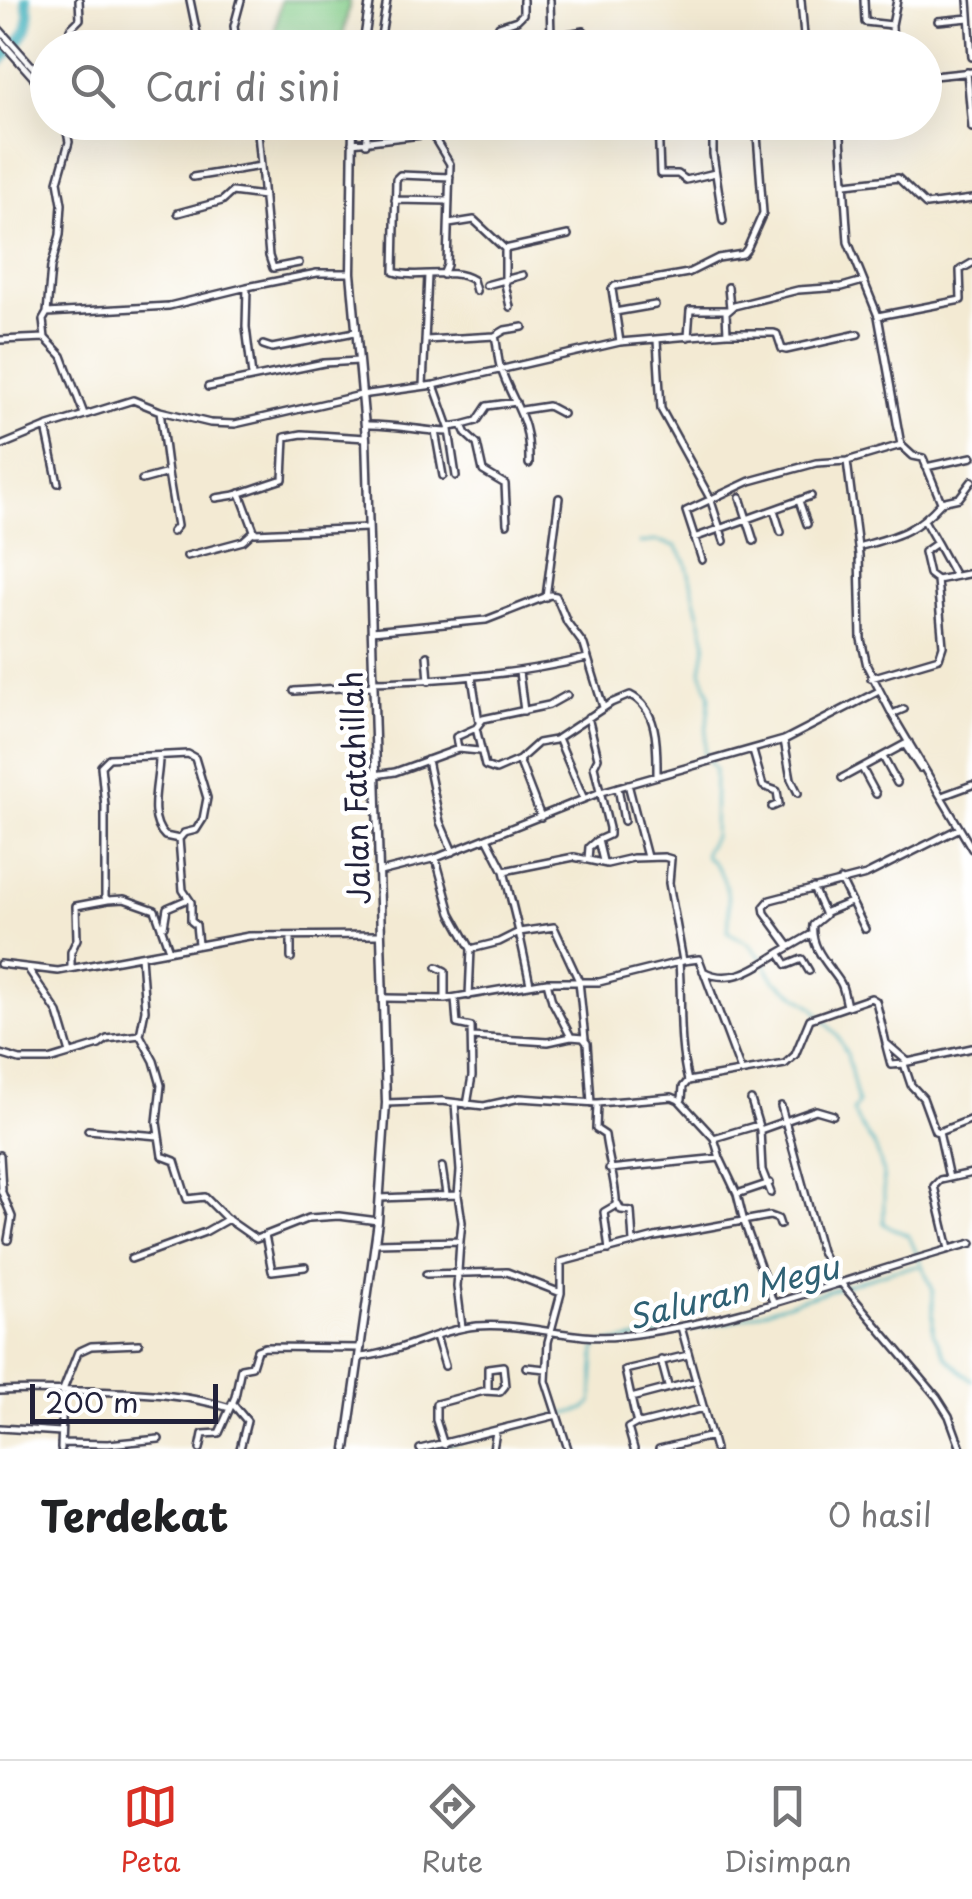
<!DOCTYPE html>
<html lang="id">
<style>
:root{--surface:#fff;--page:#f6f6f6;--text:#202124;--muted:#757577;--line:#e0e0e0;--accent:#d93025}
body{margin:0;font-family:"Playpen Sans",sans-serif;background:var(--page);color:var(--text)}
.scale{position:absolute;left:30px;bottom:25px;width:188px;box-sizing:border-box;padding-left:10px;border:5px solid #22223b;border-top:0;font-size:28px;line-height:35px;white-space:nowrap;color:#22223b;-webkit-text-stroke:8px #fff;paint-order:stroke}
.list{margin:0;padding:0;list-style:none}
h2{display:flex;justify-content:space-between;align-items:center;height:130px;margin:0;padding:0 40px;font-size:42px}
h2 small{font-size:32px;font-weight:400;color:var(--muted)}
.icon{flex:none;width:55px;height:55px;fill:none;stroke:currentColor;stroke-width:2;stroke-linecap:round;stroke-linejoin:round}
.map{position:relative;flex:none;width:972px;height:1449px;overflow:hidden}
.search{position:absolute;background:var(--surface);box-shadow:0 10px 40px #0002;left:30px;right:30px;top:30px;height:110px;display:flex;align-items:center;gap:25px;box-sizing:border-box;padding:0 35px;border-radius:55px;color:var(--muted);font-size:38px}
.sheet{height:310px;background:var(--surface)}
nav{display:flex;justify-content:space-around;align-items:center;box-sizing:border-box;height:140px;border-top:2px solid var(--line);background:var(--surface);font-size:28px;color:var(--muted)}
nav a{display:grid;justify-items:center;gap:5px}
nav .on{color:var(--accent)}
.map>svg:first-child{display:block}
</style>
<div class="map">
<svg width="972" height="1449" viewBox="0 0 972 1449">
<rect width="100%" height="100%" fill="#fff"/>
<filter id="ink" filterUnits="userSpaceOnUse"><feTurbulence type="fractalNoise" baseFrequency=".01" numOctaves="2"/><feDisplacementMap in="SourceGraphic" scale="20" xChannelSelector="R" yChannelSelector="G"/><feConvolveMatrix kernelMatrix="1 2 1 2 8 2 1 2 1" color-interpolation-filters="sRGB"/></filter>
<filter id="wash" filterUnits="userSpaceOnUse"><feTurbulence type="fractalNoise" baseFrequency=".0048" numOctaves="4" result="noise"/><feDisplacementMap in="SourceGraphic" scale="40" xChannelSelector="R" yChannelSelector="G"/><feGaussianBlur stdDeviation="2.25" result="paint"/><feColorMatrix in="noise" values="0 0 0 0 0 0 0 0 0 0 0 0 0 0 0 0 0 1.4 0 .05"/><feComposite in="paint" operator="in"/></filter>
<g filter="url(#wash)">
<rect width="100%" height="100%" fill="#f3ead3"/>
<path fill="#83cc88" stroke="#527762" stroke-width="2.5" d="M 281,0 L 350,0 L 341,47 L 272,47 Z"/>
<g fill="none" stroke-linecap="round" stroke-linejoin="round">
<path stroke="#3eaeba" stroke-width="2.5" d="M 640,543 L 657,541 L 676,546 L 686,562 L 706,642 L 701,671 L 710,695 L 704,753 L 715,770 L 714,837 L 705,852 L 706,857 C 729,872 731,907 728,932 L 748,943 L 764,961 L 773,979 L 813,1007 L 838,1037 L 847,1054 L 858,1103 L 853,1111 C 858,1127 871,1137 877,1152 C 887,1175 883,1200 884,1224 L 909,1236 L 933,1290 L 933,1332 L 946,1357 L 972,1381
M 432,1449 L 585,1409 L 592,1403 L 595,1350 L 599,1345 L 730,1322 L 895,1270 L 919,1266"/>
<path stroke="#3eaeba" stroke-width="11" d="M 0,62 C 19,38 35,33 26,0"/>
</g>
</g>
<g filter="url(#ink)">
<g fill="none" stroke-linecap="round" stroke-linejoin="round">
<defs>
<path id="minor" d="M 190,0 L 200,48
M 550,0 L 551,37
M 801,0 L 805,48
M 864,0 L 865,22 L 892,25 L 893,48
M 968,0 L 972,57
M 938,21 L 969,18
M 892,25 L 897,0
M 0,30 L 48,84
M 0,40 L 48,94
M 68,48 L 70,29 L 80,19 L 79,0
M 237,48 L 234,26 L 241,0
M 379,48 L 387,0
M 505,48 L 499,26 L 517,20 L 523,14 L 523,0
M 544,48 L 551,37 L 584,31
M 967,72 L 972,128
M 924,77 L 972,72
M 337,122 L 353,126
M 658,122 L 660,174 L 678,174 L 686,180 L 715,173
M 713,122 L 713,154 L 723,221
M 840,122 L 848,242 L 878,316 L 901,445
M 433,136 L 450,164 L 447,265 L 443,275
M 352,143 L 533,122
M 366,144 L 369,122
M 261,166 L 269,256 L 273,268 L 299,263
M 193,177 L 261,166 L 257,122
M 450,177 L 400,175 L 396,179 L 394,272 C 417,280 452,266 473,280 L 476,291
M 846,184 L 898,178 L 926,205 L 972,199
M 395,200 L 449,201
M 178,213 L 222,201 L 232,192 L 264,196
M 449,224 L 474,220 L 505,249 L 568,235
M 505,249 L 505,284 L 510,307
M 486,285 L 523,275
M 247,287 L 317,273 L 351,273
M 728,287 L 730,308
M 615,312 L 655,305
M 47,313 L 51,267 L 60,235 L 62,204 L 58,181 L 69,142 L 65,122
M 878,316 L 961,300 L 960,270 L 972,263
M 727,333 L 726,313 L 734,306 L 798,290 L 842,287 L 863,281
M 495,336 L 505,330 L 523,327
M 688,337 L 690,310 L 727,310
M 0,340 L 45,338
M 426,340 L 495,336 C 498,347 497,359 501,369 C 515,409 530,416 529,464
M 657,340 L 661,409 L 710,498 L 724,541
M 620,342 L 612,289 L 615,286 L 688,273 L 718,258 L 743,254 L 747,249 L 763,213 L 756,122
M 263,345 L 272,348 L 355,332
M 434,385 L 449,427 L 462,425 L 466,434 L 477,444 L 483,471 L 505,484 L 507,524
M 423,386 L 428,275
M 208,387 L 324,363 L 359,361
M 522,410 L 548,406 L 563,414
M 84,414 L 62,356 L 45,338 L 43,320 L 47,313 L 169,306 L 247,287 L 246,327 L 252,376
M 365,425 C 394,424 420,431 449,432
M 462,425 L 477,421 L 487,406 L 516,402
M 46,427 L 58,483
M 449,430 L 456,476
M 435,431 L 443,476
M 0,446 L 46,427 L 133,400 L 160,411 L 210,423 L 235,424 L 361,395 L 434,385 L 620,342 L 727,333 L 774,333 L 777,334 L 782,349 L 786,350 L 858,334
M 847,461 L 859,555 L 861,639 L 867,666 L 893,716 L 972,849
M 926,467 L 972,457
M 168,473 L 177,526 L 172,532
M 142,480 L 168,473 L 160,411
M 240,493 L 255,533 L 367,528
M 740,497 L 754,541
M 216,498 L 235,495 L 283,479 L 285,437 L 302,434 L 366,438
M 799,501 L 807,524
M 774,510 L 781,532
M 925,522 L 937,543 L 924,552 L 929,574 L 937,580
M 694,538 L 811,496
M 937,543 L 955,576
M 858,547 C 896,536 913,534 941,503
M 187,556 L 243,541 L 253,532
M 702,560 L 686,511 L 750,481 L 816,463 L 847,461 L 901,445 L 913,456 L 923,458 L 941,502 L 959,498 L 972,481
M 546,597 L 559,498
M 372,631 L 486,620 L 550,595 L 556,596 L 567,622 L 584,645 L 603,707
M 427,656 L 429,681
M 519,672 L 524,711
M 472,677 L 479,722
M 871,678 L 939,658 L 943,646 L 937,580 L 972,573
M 372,682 C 445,680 516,675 587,658
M 294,691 L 372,686
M 892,714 L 904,709
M 588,717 L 598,758 L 594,766 L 609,828 L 609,835 L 598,840 L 603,861
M 476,728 L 485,766 L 496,770 L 519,760 L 541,817
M 558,738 L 584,799
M 784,740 L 791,779 L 798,793
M 905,745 L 920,768
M 458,749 L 479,751
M 753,751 L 763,786 L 777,791 L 779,804 L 772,807
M 883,757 L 897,783
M 159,758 C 159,782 146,818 165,836 L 179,839
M 427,760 L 440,822 L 453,852
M 519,760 L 538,743 L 555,740 L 611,703 L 630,695 C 659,709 657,748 657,775
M 862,768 L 876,794
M 375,775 L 395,772 L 458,749 L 456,737 L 476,728 L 483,719 L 549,705 L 567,695
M 842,778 L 909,742
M 628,784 L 647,857
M 618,787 L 624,821
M 942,796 L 972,785
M 487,838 L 504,871
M 436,859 L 451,913 L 471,949
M 588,859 L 589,847 L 596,841
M 380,872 L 436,858 L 601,792 L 784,740 L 879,691
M 841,880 L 865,929
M 813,888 L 825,915 L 813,925 C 810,948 829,965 840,982 C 844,988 845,999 847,1006
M 824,913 L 851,902
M 164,926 L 167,908 L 188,899
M 291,936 L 291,958
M 789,946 L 765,913 L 764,907 L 770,900 L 866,875 L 958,829
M 169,950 L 155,910 L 124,899 L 108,900 L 105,897 L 105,806 L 101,766 L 109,758 L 188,754 L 195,758 L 207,798 L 203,819 L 196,830 L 184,833 L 179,839 L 183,890 L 191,902 L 191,921 L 196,925 L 198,944
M 779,953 L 812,934
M 683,961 L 699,959 L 741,1071
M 679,962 C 682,1002 678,1042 688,1081 L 683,1087 L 682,1099
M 0,964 L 58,971 L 249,936 L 380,935
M 437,967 L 445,971 L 445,999
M 71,968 L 71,952 L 77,939 L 76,906 L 108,900
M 29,970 L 58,1013 L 70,1053
M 703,971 C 730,986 756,968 779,953 L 787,965 L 802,959 L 809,971
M 547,982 L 552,1001 L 571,1037 L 583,1038 L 587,1043 L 591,1103
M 530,984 L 519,932 L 554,927 L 579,981 L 585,1039
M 385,998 L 445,999 L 547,982 L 599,982 L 683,961 L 669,883 L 671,859 L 664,857 L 633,858 L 607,864 L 574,857 L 504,871 L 519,932 L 499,942 L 471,949 L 469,996
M 455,998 L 457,1024 L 471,1027 L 472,1076 L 467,1105
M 140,1035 L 145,1010 L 141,956
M 472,1037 L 548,1042 L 571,1037
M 886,1046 L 891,1065 L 905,1064
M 0,1054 L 20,1060 L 49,1060 L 99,1045 L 107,1039 L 140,1035 L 154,1061 L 161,1085 L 157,1122 L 162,1156 L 175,1161 L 187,1199 L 205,1197 L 226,1218 L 256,1239 L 309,1218 L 339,1216 L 378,1221
M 904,1064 L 911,1085 L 923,1098 L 935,1131 L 939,1132 L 949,1178
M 688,1081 L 785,1064 L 795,1055 L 810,1019 L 871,998 L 876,1001 L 886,1043 L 908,1062 L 972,1048
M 751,1100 L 760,1130 L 816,1110 L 833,1115
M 386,1103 L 442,1101 L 484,1106 L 520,1098 L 597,1103 L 672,1097 L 679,1100 L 714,1138 L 720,1158 L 737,1194 L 744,1222 L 773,1302
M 597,1103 L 596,1129 L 605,1135 C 607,1154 618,1192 616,1205 L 604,1212 L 609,1250
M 781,1106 L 821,1251 L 837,1283
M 88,1130 L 158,1136
M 760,1130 L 762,1170 L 771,1193
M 939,1132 L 972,1119
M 714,1138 L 758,1125
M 0,1155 L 2,1190
M 442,1167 L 446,1194
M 609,1169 L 720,1158
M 1,1190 L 12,1217 L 8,1240
M 737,1194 L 770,1183
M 458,1195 L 462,1222 L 460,1241
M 380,1198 L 458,1195 L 460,1171 L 455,1103
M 618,1204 L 621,1210 L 631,1211 L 633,1242
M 265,1235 L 272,1271 L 305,1267
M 376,1243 L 460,1241 L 457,1287 L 462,1327
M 949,1249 L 934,1186 L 940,1180 L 972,1173
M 131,1259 L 205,1232 L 228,1219
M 426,1274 L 507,1272 L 561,1293
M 841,1283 L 937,1397 L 949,1416 L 961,1449
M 681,1327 L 715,1449
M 436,1336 L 445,1366
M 688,1355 L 625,1370 L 636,1420 L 640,1424 L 704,1408
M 360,1357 C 401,1353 436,1330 477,1326 C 525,1322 572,1341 620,1336 C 741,1323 855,1274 972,1243
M 661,1360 L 668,1386
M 526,1367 L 546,1369
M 0,1391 C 30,1389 58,1391 88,1391 C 137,1393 183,1393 230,1408
M 631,1398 L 696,1381
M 232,1403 L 247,1421 L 240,1449
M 0,1428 L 61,1432
M 61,1443 L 108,1444 L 159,1439
M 444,1445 L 436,1420 L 436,1404 L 484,1391 L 500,1392 L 505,1386 L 503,1366 L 488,1368 L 488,1391
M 61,1449 L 63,1390 L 78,1352 L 91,1346 L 139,1344
M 200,1449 L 203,1434 L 219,1433 L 235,1397 L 241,1368 L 252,1366 L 257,1350 L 265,1347 L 361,1348
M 420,1449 L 557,1415
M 493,1449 L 496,1432
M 568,1449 L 546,1381 L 548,1342 L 561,1293 L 561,1262 L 655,1237 L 770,1216 L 778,1219 L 780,1225
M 634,1449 L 628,1428 L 637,1423
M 659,1449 L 712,1436"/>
<path id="tertiary" d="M 363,48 L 370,0
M 346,1449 L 378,1221 L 386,1103 L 366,438 L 351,273 L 353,122"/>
</defs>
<use href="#minor" stroke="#414052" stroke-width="10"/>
<use href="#tertiary" stroke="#414052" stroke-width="11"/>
<use href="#minor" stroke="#fff" stroke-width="5"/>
<use href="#tertiary" stroke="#fff" stroke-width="6"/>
</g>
</g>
<g text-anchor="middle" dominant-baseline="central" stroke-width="9" stroke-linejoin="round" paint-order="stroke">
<g font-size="30" fill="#22223b" stroke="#fff">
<text transform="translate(354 788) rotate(-92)">Jalan Fatahillah</text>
</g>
<g font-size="32" font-style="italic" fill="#2f6174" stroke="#fff">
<text transform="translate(733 1291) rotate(-14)">Saluran Megu</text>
</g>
</g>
</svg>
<div class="scale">200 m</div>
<div class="search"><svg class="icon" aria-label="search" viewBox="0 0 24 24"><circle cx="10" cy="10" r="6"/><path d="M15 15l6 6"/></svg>Cari di sini</div>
</div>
<section class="sheet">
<h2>Terdekat<small>0 hasil</small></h2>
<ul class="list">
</ul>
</section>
<nav>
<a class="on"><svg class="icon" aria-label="map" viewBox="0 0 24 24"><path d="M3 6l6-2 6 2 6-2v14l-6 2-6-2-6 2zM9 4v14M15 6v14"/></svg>Peta</a>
<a><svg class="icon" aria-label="directions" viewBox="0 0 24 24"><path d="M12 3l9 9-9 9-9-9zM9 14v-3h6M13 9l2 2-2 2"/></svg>Rute</a>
<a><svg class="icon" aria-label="saved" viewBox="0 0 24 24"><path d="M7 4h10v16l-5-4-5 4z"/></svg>Disimpan</a>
</nav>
